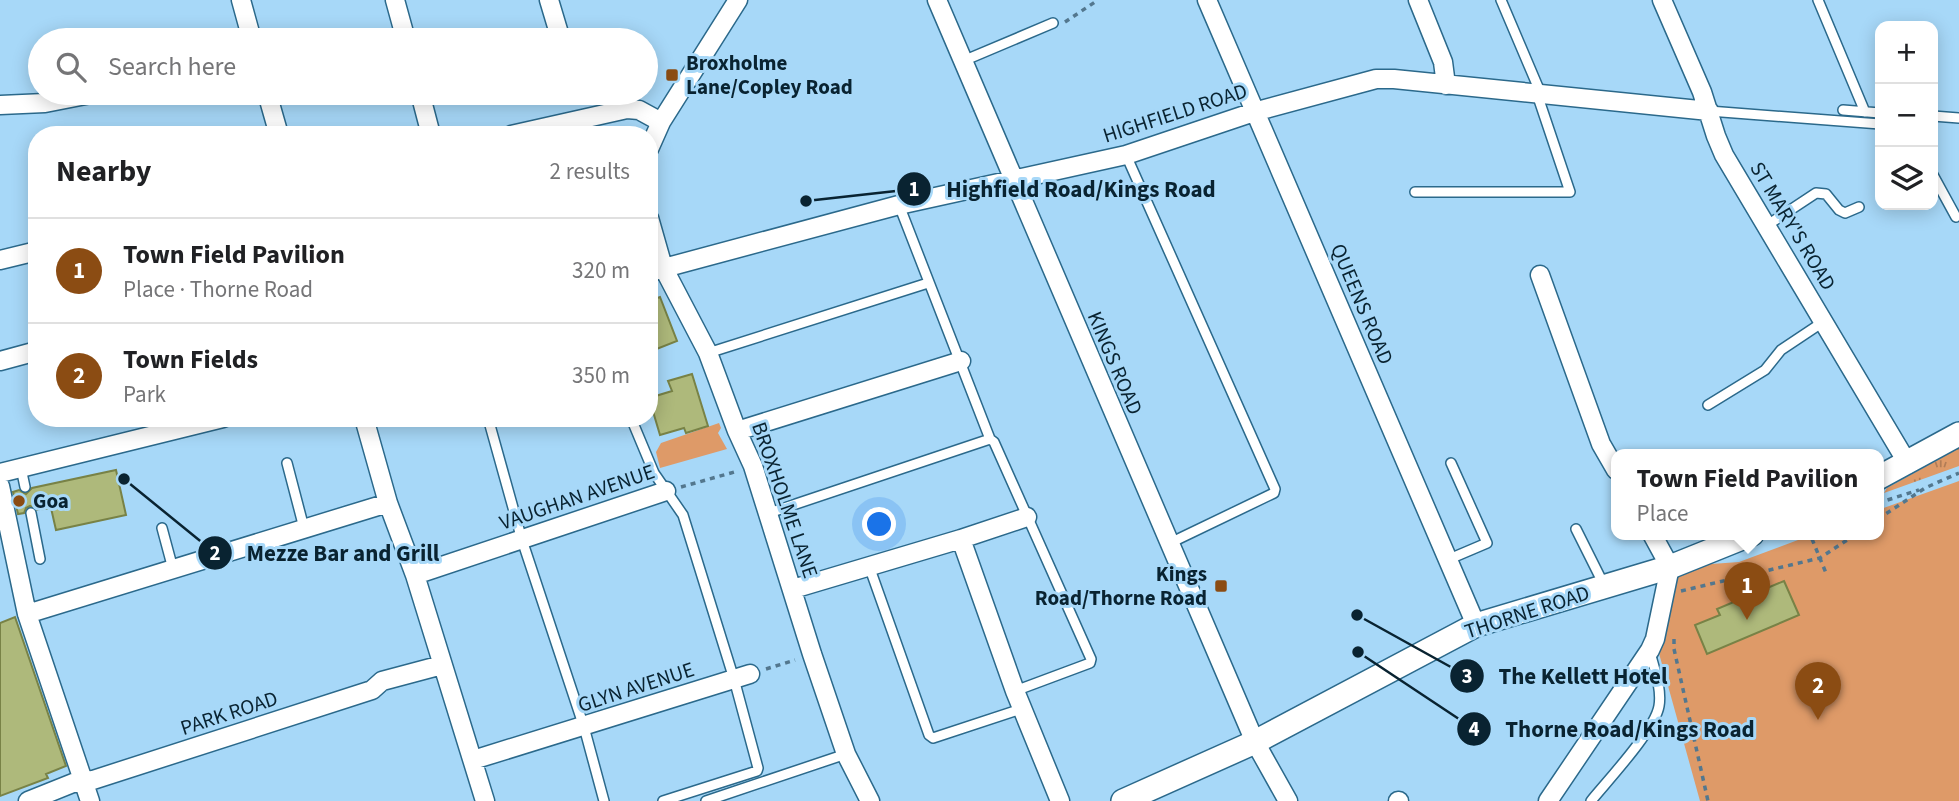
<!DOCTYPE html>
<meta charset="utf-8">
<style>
:root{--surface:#fff;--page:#f6f6f6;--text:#202124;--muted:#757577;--line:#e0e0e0;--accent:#8b4c13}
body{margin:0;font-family:"Source Sans 3",sans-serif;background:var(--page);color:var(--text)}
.controls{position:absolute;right:21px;top:21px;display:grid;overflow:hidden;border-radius:14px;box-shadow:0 4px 18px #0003}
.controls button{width:63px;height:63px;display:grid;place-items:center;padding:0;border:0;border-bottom:2px solid var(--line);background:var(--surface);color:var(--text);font:35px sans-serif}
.you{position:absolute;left:880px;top:525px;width:24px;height:24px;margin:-18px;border:5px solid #fff;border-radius:50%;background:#1a73e8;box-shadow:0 0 0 10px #1a73e833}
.badge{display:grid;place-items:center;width:46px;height:46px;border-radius:50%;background:var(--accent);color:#fff;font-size:23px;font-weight:700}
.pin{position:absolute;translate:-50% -58px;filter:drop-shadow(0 2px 4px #0008)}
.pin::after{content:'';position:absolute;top:37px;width:24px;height:21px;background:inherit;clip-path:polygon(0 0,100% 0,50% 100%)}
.popup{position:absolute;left:1611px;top:449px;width:273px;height:91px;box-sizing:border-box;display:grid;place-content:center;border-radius:14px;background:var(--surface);filter:drop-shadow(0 2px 5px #0005);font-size:23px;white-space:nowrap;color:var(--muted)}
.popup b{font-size:26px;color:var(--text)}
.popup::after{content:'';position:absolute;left:50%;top:100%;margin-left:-14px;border:14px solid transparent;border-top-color:var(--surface)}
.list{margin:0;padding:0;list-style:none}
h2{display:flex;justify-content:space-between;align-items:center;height:91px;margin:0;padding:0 28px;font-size:30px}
h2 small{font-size:23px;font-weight:400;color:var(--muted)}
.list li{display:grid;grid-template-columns:46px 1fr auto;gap:21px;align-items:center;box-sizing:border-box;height:105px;padding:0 28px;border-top:2px solid var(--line)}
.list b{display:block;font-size:26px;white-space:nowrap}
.list p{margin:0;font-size:23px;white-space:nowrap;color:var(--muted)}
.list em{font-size:23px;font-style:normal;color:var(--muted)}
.icon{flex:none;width:38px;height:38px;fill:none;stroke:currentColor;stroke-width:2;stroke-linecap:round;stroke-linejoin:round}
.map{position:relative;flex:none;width:1959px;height:801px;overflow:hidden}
.search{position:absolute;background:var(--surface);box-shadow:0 4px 18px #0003;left:28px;top:28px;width:630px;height:77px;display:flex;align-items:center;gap:18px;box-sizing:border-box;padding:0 24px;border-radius:38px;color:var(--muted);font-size:26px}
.panel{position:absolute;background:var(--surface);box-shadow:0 4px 18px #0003;left:28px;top:126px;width:630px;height:301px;border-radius:28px}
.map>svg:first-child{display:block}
</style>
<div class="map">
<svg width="1959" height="801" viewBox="0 0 1959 801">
<defs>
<pattern id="grass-tufts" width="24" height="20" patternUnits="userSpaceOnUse" patternTransform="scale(1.75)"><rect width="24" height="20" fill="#de9a68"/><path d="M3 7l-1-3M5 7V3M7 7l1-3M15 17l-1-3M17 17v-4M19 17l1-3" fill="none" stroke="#b27d56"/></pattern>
</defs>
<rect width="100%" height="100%" fill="#a7d8f8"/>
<path fill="url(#grass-tufts)" d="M 1959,448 L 1959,466 L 1884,493 L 1887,488 Z"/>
<path fill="#de9a68" d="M 719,423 L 721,428 L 718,433 L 727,449 L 660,468 L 656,452 L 661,443 Z
M 1959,481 L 1959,801 L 1700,801 L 1655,639 L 1670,567 L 1739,562 L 1814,534 L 1878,534 L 1878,510 Z"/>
<path fill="#aeb97b" stroke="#788246" stroke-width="2" d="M 660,297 L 677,341 L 649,352 L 649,301 Z
M 692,374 L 708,426 L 686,433 L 684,428 L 660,435 L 649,398 L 672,391 L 668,381 Z
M 116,470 L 126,515 L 56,530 L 51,508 L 37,510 L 30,506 L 26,508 L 24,513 L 18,514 L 13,492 L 19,490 L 26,494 L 32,488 Z
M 1784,581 L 1799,615 L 1707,654 L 1695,625 L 1720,615 L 1717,609 Z
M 15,617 L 66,766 L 46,774 L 48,778 L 0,796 L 0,623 Z"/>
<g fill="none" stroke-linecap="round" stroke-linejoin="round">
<defs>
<path id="service" d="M 1501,0 L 1541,94
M 1818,0 L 1865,112
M 963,61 L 1053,23
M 1843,110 L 1880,113
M 1709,111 L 1880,124
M 1933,116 L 1959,118
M 1126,155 L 1275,489 L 1274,493 L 1170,543
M 1933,175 L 1956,217
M 1415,192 L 1570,192 L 1537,94
M 899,205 L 990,439
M 1766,226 L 1816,193 L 1826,194 L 1839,210 L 1845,213 L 1859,207
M 708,353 L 928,283
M 1708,405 L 1765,370 L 1781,350 L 1823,322
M 488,418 L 522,540 L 584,727 L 604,801
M 631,418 L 654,473 L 683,515 L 734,679 L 758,768 L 757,771 L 663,801
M 287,463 L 304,528
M 21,468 L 25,487
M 31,513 L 40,559
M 769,513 L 990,439 L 994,442 L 1091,659 L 1090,663 L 1015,691
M 162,528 L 173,569
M 1576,529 L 1604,585
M 1447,560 L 1487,543 L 1451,463
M 869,566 L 929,735 L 933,738 L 1021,709
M 706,801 L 846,754
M 1591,801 C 1608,780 1655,730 1659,706 C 1662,689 1654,668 1650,652"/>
<path id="minor" d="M 241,0 L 252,40
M 395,0 L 406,40
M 549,0 L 561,40
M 937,0 L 1255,742 L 1288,801
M 1207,0 L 1476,625
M 1418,0 L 1443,62 L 1446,85
M 1662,0 L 1702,92 L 1716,136 L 1724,155 L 1908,464
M 267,93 L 279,135
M 420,93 L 431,135
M 576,93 L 576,94
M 0,105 L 45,103 L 96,93
M 511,135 L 627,109 L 639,110 L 661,122
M 649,149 L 661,122 L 738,0
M 649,218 L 663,267 L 708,353 L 737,431 L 753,466 L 812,654 L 846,754 L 870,801
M 0,260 L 37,251
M 649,272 L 899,205 L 1126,155 L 1254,112 L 1376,79 L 1394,79 L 1709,111
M 1540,275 L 1601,444 L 1616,470
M 0,361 L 37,351
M 364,418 L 388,503 L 415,575 L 485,801
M 737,431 L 961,361
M 0,473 L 223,418
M 0,486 L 27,614 L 90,801
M 961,539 L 1015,691 L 1060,801
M 415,575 L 666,491
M 793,589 L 961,539 L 1027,517
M 27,614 L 388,503
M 473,760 L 750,674
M 28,801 L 73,783 L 93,780 L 372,690 L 382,681 L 442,665
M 1398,801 L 1399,801
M 1548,801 L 1650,650 L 1655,639 L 1670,567 L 1652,534"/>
<path id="tertiary" d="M 1878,478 L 1959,434
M 1123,801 L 1255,742 L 1476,625 L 1670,567 L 1752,534"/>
</defs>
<use href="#service" stroke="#2b698b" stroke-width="12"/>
<use href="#minor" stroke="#2b698b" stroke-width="21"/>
<use href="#tertiary" stroke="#2b698b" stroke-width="26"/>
<path stroke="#53778e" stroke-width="3.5" stroke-dasharray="5 5" stroke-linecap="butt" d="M 1065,22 L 1098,0
M 681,487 L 738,471
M 1878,503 L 1919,490
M 1878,519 L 1925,488 L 1959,473
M 1812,539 L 1826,573
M 1681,591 L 1820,558 L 1856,534
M 1674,639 L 1674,649 L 1708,801
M 766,669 L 795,660"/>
<use href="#service" stroke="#fff" stroke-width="9"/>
<use href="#minor" stroke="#fff" stroke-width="18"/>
<use href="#tertiary" stroke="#fff" stroke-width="23"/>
</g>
<g fill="#8b4c13" stroke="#a7d8f8" stroke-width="2.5">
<rect x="665" y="68" width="14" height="14" rx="3.5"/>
<circle cx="19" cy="501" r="7"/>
<rect x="1214" y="579" width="14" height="14" rx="3.5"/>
</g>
<g text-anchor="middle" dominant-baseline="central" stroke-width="6" stroke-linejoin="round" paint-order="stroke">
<g font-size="21" font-weight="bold" fill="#092331" stroke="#a7d8f8" text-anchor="start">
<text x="686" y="63">Broxholme<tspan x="686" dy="24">Lane/Copley Road</tspan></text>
<text x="33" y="501">Goa</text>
<text x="1207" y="574" text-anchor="end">Kings<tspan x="1207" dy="24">Road/Thorne Road</tspan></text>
</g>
<g font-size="21" fill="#092331" stroke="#a7d8f8">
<text transform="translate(1175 113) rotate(-18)">HIGHFIELD ROAD</text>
<text transform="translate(1793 226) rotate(59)">ST MARY'S ROAD</text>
<text transform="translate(1362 304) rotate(67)">QUEENS ROAD</text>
<text transform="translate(1115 363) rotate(67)">KINGS ROAD</text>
<text transform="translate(577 497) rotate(-19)">VAUGHAN AVENUE</text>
<text transform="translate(785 500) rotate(71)">BROXHOLME LANE</text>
<text transform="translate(1527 612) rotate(-18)">THORNE ROAD</text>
<text transform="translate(636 687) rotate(-18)">GLYN AVENUE</text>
<text transform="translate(229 713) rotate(-18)">PARK ROAD</text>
</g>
</g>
<path fill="none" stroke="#092331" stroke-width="2.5" d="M806 201L914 189M124 479L215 553M1357 615L1467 676M1358 652L1474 729"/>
<g fill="#092331" stroke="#a7d8f8" stroke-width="2.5">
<circle cx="806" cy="201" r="7"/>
<circle cx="124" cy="479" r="7"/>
<circle cx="1357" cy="615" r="7"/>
<circle cx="1358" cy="652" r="7"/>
<circle cx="914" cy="189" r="18"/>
<circle cx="215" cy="553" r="18"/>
<circle cx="1467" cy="676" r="18"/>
<circle cx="1474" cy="729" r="18"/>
</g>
<g font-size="21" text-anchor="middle" font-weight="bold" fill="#fff">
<text x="914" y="196">1</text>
<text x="215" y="560">2</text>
<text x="1467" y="683">3</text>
<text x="1474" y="736">4</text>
</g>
<g font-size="23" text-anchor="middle" font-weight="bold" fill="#092331" stroke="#a7d8f8" stroke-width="6" stroke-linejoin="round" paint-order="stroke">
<text x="1081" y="197">Highfield Road/Kings Road</text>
<text x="343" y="561">Mezze Bar and Grill</text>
<text x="1583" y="684">The Kellett Hotel</text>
<text x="1630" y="737">Thorne Road/Kings Road</text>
</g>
</svg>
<div class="controls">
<button>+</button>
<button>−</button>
<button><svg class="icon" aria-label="layers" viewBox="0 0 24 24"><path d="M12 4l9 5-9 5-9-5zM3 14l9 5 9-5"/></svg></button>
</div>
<div class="you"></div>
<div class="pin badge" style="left:1747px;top:620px">1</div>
<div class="popup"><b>Town Field Pavilion</b>Place</div>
<div class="pin badge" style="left:1818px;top:720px">2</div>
<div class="search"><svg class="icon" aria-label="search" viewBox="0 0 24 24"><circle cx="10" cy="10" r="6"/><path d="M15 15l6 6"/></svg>Search here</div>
<section class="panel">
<h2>Nearby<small>2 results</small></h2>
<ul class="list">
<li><span class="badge">1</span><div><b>Town Field Pavilion</b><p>Place · Thorne Road</p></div><em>320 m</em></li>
<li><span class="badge">2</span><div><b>Town Fields</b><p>Park</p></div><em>350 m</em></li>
</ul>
</section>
</div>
